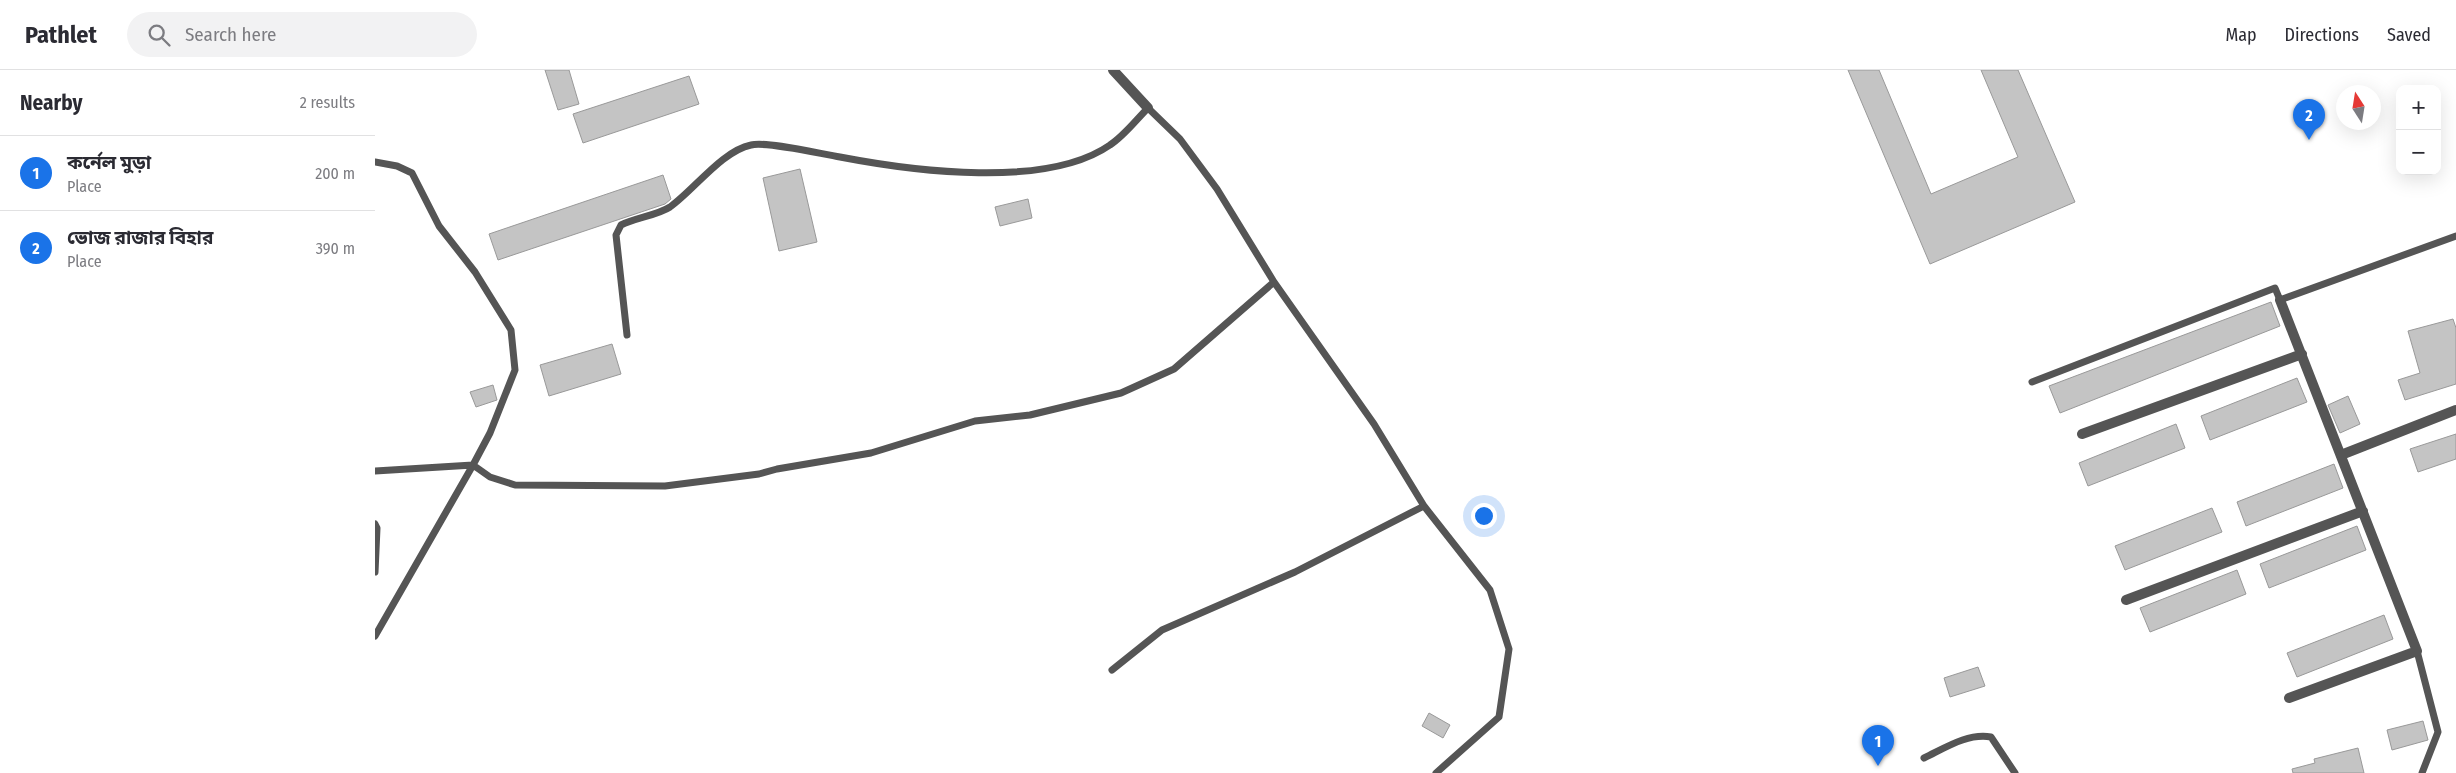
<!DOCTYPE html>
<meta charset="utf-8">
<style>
:root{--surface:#fff;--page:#f2f2f3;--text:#2b2b33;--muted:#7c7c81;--line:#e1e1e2;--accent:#1a73e8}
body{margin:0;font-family:"Fira Sans Condensed","Noto Sans Bengali",sans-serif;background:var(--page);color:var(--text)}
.controls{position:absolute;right:15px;top:15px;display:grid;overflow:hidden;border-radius:10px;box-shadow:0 5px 20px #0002}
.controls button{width:45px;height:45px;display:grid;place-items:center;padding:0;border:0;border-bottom:1px solid var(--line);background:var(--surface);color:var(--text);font:25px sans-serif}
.compass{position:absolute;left:1961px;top:15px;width:45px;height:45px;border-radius:50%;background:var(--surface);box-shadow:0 5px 20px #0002;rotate:348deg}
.you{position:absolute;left:1108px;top:445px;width:18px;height:18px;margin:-12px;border:4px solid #fff;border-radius:50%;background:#1a73e8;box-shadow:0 0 0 8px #1a73e833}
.badge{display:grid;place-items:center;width:32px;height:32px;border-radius:50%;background:var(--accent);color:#fff;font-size:16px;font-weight:700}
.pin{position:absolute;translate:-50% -41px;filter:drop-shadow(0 1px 2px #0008)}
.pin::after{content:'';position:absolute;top:26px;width:18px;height:15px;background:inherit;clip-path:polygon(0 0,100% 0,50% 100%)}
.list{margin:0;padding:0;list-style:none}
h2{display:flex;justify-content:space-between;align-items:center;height:65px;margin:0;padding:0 20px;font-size:21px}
h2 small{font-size:16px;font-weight:400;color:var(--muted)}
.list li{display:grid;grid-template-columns:32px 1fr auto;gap:15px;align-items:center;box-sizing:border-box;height:75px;padding:0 20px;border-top:1px solid var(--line)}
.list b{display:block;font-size:19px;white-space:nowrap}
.list p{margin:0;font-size:16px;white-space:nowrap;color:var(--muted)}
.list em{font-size:16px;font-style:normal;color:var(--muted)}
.icon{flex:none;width:28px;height:28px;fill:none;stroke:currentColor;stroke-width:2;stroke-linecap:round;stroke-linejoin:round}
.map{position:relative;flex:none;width:2081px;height:703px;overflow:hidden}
header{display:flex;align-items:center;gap:30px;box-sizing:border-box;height:70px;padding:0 25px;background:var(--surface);border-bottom:1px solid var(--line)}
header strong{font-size:24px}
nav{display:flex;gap:28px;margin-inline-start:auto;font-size:18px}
.search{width:350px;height:45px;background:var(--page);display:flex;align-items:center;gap:12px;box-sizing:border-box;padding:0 18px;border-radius:28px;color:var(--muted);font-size:19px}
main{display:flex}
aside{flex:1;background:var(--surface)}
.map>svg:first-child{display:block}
</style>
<header>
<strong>Pathlet</strong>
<div class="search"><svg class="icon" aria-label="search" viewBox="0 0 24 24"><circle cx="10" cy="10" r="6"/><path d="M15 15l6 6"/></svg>Search here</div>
<nav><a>Map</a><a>Directions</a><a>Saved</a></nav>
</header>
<main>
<aside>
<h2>Nearby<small>2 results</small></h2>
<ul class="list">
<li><span class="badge">1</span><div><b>কর্নেল মুড়া</b><p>Place</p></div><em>200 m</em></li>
<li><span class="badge">2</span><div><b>ভোজ রাজার বিহার</b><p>Place</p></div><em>390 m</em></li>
</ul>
</aside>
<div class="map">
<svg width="2081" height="703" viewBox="0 0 2081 703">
<rect width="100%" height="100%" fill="#fff"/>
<path fill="#c4c4c4" stroke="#999" d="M 170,0 L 194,0 L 204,34 L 183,40 Z
M 1473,0 L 1504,0 L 1556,124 L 1643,87 L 1606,0 L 1643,0 L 1700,132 L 1555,194 Z
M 314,6 L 324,34 L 208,73 L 198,44 Z
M 425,99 L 442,172 L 404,181 L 388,108 Z
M 288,105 L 296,129 L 290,134 L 123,190 L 114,164 Z
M 653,129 L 657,148 L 625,156 L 620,137 Z
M 1896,232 L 1905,256 L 1685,343 L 1674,316 Z
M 2078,249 L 2081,258 L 2081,314 L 2030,330 L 2023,310 L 2045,303 L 2033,261 Z
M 237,274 L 246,304 L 174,326 L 165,295 Z
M 1922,308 L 1932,332 L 1835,370 L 1826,346 Z
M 118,315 L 122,330 L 101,337 L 95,322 Z
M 1973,326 L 1985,354 L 1965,363 L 1953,335 Z
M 1801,354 L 1810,378 L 1713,416 L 1704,393 Z
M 2081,364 L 2081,389 L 2043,402 L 2035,379 Z
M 1959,394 L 1968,418 L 1871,456 L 1862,432 Z
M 1837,438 L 1847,462 L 1750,500 L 1740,476 Z
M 1982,456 L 1991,480 L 1894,518 L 1885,494 Z
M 1862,500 L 1871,524 L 1775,562 L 1765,538 Z
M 2009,545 L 2018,569 L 1922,607 L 1912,583 Z
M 1603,597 L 1610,616 L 1575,627 L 1569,608 Z
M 1054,643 L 1075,655 L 1068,668 L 1047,656 Z
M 2048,651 L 2053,670 L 2017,680 L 2012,660 Z
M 1983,678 L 1989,703 L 1918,703 L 1917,699 L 1940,693 L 1939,689 Z"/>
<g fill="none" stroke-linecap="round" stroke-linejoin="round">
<path stroke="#555" stroke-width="7" d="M 0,92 L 22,96 L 37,103 L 64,156 L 100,202 L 136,260 L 140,300 L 115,363 L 98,395 L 0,401
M 252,265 L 241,165 L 246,155 C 260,148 283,145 295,137 C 319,120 347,81 376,75 C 392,71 446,84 465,87 C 538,101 672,119 735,75 C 749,66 761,50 773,38 L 805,69 L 842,119 L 899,212 L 999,354 L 1049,436
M 1657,312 L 1900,218 L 1905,230 L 2081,166
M 0,454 L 2,458 L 0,502
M 0,566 L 98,395 L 115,407 L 140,415 L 290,416 L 384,404 L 402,399 L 496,383 L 600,351 L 655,345 L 746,323 L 799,299 L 899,212
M 2042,581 L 2063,662 L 2047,703
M 737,600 L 787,560 L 920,502 L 1049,436 L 1115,520 L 1134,579 L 1124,647 L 1061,703
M 1549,688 C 1570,678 1592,663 1616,667 L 1640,703"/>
<path stroke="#555" stroke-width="10" d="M 738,0 L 773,38
M 1905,230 L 2042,581 L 1914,628
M 1707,364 L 1927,284
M 1966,385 L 2081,340
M 1751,530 L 1988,441"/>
</g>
</svg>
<div class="controls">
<button>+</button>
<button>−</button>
</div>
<svg class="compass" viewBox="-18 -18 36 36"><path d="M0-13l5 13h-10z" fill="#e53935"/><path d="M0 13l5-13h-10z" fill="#7c7c81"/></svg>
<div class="you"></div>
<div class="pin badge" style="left:1503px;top:696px">1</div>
<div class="pin badge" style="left:1934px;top:70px">2</div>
</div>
</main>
